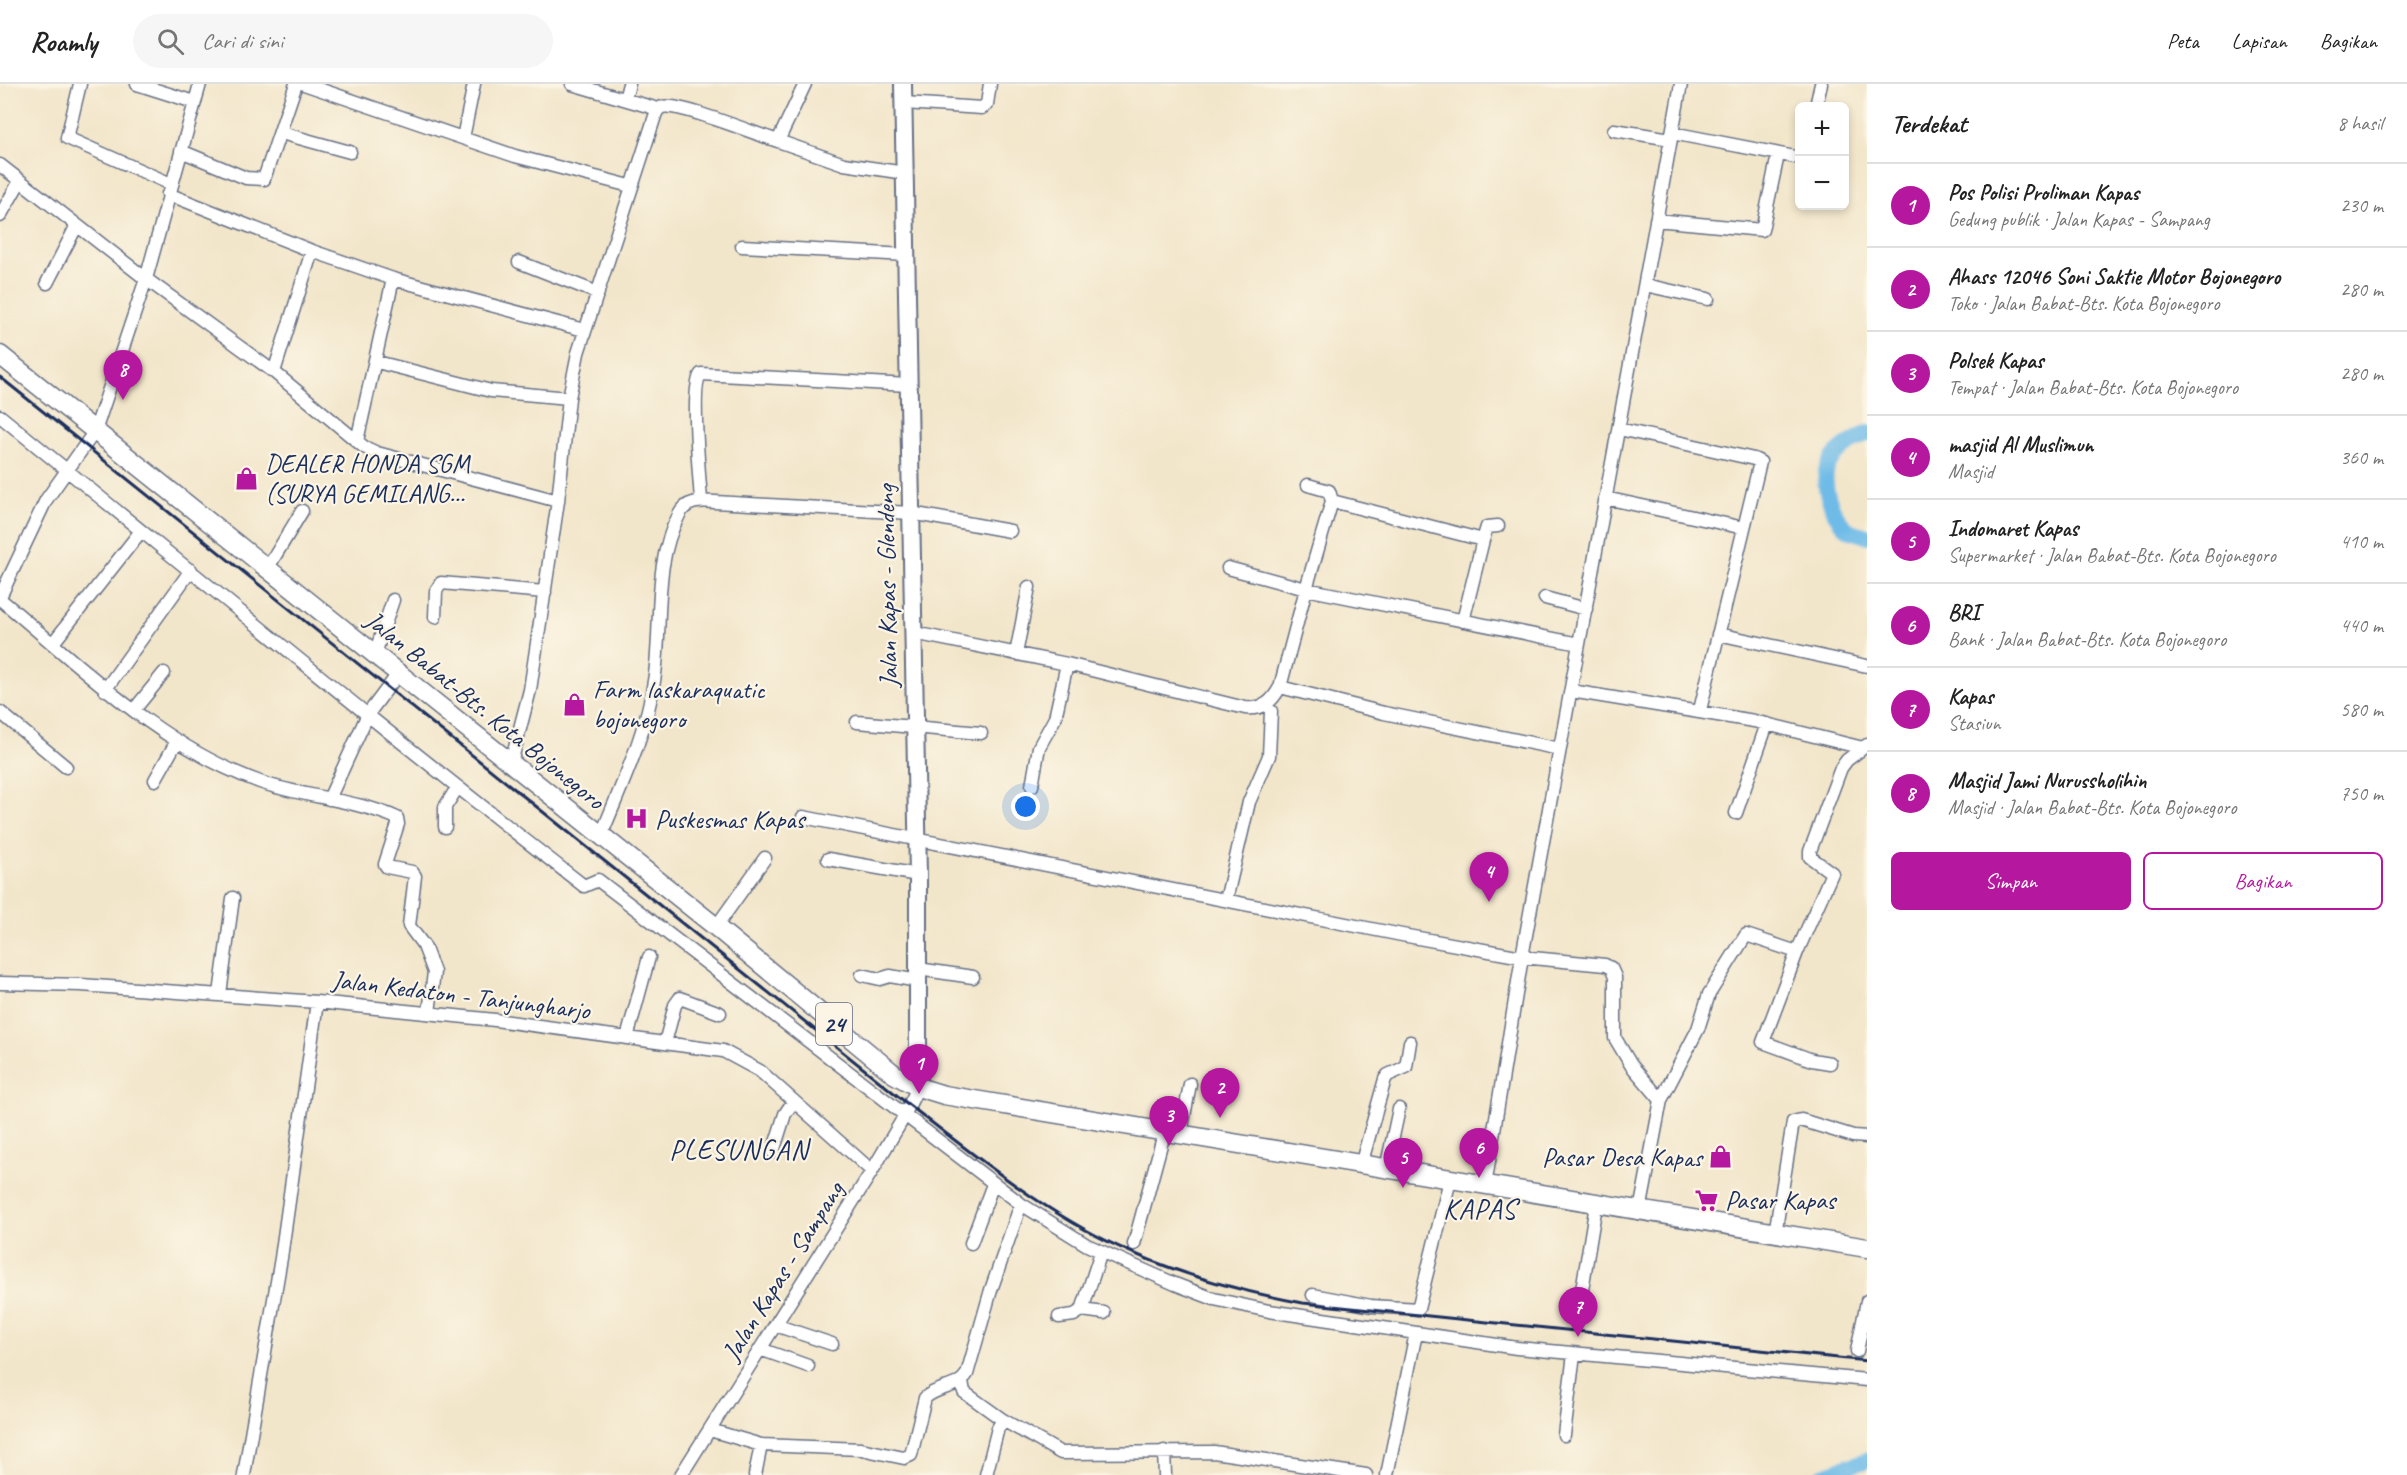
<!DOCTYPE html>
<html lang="id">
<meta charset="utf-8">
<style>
:root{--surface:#fff;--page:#f6f6f6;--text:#222;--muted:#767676;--line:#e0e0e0;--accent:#b5179e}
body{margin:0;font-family:Caveat,sans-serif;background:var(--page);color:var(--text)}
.controls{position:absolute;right:18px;top:18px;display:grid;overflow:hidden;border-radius:9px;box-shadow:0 3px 9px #0003}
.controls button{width:54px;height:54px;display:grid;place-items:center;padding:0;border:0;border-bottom:2px solid var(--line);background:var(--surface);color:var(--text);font:30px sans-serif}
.you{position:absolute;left:1026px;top:723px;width:21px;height:21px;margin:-15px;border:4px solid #fff;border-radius:50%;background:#1a73e8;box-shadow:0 0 0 9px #1a73e833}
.badge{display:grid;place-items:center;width:39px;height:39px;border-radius:50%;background:var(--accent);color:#fff;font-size:20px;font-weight:700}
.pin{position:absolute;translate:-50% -50px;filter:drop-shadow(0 2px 3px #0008)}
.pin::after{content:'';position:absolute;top:32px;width:21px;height:18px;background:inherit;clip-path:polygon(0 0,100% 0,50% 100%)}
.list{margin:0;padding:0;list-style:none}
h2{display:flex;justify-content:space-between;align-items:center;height:78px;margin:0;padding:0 24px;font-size:26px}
h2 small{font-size:20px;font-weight:400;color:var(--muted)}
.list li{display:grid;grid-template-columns:39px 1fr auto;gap:18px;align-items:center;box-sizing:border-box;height:84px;padding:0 24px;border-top:2px solid var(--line)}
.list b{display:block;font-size:22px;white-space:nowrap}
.list p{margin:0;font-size:20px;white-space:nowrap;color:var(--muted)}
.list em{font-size:20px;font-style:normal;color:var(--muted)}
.actions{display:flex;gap:12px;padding:18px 24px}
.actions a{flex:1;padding:14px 0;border:2px solid var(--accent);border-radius:9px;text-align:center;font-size:21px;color:var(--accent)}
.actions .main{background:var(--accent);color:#fff}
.icon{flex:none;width:33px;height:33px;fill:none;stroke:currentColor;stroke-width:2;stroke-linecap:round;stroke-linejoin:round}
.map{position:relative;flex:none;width:1867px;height:1391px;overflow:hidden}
header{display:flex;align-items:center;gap:36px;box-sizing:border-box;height:84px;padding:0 30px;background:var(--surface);border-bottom:2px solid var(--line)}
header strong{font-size:28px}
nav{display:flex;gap:33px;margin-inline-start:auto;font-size:21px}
.search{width:420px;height:54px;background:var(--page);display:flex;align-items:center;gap:15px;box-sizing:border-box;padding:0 21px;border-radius:33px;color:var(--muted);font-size:22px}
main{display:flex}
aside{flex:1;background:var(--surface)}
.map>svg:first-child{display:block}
</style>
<header>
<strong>Roamly</strong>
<div class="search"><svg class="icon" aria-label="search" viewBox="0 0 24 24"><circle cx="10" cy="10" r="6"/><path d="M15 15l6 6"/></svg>Cari di sini</div>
<nav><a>Peta</a><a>Lapisan</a><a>Bagikan</a></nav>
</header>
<main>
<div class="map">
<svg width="1867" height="1391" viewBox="0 0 1867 1391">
<rect width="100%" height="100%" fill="#fcf5e5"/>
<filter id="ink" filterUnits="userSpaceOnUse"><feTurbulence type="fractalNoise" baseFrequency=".0167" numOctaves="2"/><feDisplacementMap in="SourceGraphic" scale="12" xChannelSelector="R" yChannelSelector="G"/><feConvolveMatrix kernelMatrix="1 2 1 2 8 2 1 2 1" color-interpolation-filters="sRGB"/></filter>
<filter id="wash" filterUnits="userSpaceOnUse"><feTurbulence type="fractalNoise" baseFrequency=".008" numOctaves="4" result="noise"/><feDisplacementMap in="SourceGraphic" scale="24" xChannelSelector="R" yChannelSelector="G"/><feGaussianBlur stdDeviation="1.35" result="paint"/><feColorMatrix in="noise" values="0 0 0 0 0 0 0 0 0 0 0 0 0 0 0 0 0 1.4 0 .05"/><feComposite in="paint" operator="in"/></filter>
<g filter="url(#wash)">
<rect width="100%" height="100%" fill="#f2e6ca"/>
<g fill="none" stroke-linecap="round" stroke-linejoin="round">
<path stroke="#6ebbe8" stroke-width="16" d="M 1867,349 C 1855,356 1838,365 1830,378 C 1818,395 1832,435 1849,446 C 1854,449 1862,450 1867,452
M 1823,1391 L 1867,1376"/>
</g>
</g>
<g filter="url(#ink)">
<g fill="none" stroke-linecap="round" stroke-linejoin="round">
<defs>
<path id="minor" d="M 80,0 L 67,54 L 171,100
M 137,0 L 194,18
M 304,0 L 515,72 L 630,102
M 572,0 L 658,25
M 625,15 L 629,0
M 904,19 L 982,24 L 987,20 L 990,0
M 1816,22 L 1821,0
M 1614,46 L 1671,55
M 281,49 L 350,68
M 1672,49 L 1800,74
M 463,54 L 474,0
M 778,57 L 844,80 L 905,89
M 181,67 L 246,94 L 264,95 L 296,0
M 0,81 L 146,195 L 274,288 L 364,363 L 377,369 L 558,417
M 168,110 L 312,167 L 393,195 L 584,246
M 0,132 L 20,97
M 1656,136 L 1762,146 L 1778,71
M 742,162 L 907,171
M 519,178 L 598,209
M 47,199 L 76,143
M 1645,201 L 1708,215
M 377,278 L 491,307 L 569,314
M 274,288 L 312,167
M 0,332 C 194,489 386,649 584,802 L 598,796 L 1021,1120 L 1087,1161 L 1175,1200 L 1214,1215 L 1269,1227 L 1517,1264 L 1867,1296
M 1619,345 L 1754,375 L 1760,378 L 1700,626
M 357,357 L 393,195
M 1308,401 L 1329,407 L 1332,417
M 1605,414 L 1744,444
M 701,417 C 700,397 690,301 701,290 L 909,301
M 1483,456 L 1487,443 L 1498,442
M 1228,484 L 1306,505 L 1332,417 L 1483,456 L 1463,537
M 267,485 L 302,427
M 0,513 L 46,416 L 95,347 L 146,195 L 200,0
M 1545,514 L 1586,525
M 0,515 C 81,582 159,662 260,698 C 303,713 357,716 397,734 L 398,740 L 385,780 L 387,783 L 412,788 L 415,792 L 409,842 L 424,862 L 434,888 L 429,929
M 435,533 L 436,507 L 441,499 L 545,508
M 914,549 L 1067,580 L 1245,624 C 1263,626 1272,618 1280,603 L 1384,629 L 1560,665
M 1718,550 L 1867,582
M 53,559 L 141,447
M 375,570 L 393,516
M 1016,570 L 1029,503
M 1280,603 L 1306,505 L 1579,560
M 105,606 L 191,486
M 1571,607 L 1754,637 L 1863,664
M 134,626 L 164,589
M 0,628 L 66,683
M 857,638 L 981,649
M 511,679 L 530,606 L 558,417 L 569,314 L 578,269 L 656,29 C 658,26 658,25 662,23 C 678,18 758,51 778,57 L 805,0
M 155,696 L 177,657
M 1032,702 L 1039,663 L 1055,634 L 1067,580
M 329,715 L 368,630 L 398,590
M 1736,729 L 1767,640
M 803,733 L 1402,851 L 1522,873 L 1605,881 L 1611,884 L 1615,893 L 1615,954 L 1631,981 L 1661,1016 L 1640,1127
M 445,743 L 445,723 L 457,704
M 601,752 C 621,702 646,650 654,597 C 663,544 652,480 679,431 C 686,416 701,417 715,418 L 911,429 L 1010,447
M 828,775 L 918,791
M 1226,816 L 1249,718 L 1269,672 L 1271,627
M 716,843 L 765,774
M 1797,868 L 1763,958 L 1812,976 L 1830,979
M 918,885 L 973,893
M 862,891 L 880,895 L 890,892 L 918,897
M 0,899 L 81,901 L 317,918 L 495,936 L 723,967 L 760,987 L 872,1087
M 220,910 L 233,814
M 627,954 L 649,873
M 665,959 L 675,921 L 680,914 L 720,929
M 1661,1016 L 1698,945 L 1709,910 L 1746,851 L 1797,868 L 1832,789 L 1810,773 L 1810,767 L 1841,684 L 1847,676 L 1867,661
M 1181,1049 L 1190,1000
M 773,1068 L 785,1030 L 793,1018
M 1361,1081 L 1385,995 L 1388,991 L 1406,983 L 1410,958
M 1386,1085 L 1399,1025
M 1485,1102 L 1522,873 L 1681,0
M 1775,1150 L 1793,1038 L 1801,1036 L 1853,1052 L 1867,1053
M 971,1159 L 993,1100
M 1134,1160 L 1165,1046
M 1313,1211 L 1371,1222 L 1418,1225 L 1450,1096
M 1581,1212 L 1596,1121
M 1082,1226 L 1104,1229
M 1059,1233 L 1074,1231 L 1082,1226 L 1101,1168
M 775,1241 L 832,1260
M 760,1265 L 808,1282
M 1857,1267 L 1867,1217
M 962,1297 L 964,1308 L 1003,1336 L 1061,1369 L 1214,1368 L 1366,1391
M 710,1346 L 761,1361
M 1564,1351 L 1574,1270
M 1164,1367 L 1165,1391
M 244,1391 L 281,1174 L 317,918
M 681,1391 L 872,1087 L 901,1038 L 918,1003
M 755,1391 L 761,1361 L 861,1365 L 904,1374 L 911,1371 L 925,1314 C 937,1302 958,1305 967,1290 L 991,1206 L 1021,1120
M 986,1391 L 998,1344 L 1003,1336
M 1387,1391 L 1416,1249"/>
<path id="major" d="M 903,0 L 918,791 L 918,1003"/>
<path id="highway" d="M 0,271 L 716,843 L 894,990 L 918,1003 L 944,1011 L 1867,1164"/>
</defs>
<use href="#minor" stroke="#666f84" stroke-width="15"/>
<use href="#major" stroke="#666f84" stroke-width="20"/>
<use href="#highway" stroke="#666f84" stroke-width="21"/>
<use href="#minor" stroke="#fff" stroke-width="12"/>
<use href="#major" stroke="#fff" stroke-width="16"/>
<use href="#highway" stroke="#fff" stroke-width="18"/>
<path stroke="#1b2f5e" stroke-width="3" d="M 0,293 L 909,1021 C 980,1075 1050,1134 1133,1169 C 1188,1193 1244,1208 1303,1219 L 1867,1277"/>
</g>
</g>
<defs>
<symbol id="shop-bare" viewBox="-9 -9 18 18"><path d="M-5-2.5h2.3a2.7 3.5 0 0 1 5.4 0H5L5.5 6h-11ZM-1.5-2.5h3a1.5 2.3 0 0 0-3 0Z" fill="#b5179e" stroke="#fcf5e5" stroke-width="2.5" paint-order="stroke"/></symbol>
<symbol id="hospital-bare" viewBox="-9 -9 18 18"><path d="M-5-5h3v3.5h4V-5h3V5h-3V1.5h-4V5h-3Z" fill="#b5179e" stroke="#fcf5e5" stroke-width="2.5" paint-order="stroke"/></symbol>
<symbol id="supermarket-bare" viewBox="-9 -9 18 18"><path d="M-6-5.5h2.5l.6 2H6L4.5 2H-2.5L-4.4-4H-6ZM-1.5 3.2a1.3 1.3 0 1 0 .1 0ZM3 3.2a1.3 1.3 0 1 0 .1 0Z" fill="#b5179e" stroke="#fcf5e5" stroke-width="2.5" paint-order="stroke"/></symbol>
</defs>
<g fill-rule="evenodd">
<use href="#shop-bare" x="230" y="378" width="33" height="33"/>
<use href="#shop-bare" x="558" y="604" width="33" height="33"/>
<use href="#hospital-bare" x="620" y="718" width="33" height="33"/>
<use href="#shop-bare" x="1704" y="1056" width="33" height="33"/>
<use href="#supermarket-bare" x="1690" y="1100" width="33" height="33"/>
</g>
<g text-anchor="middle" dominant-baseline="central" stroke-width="4.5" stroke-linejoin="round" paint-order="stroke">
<rect fill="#fcf5e5" stroke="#5e6a86" stroke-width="1.5" x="816" y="919" width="36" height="42" rx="4.5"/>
<g font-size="24" font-weight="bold" fill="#1b2f5e">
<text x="834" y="940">24</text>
</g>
<g font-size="26" fill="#1b2f5e" stroke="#fcf5e5" text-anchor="start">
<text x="265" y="379">DEALER HONDA SGM<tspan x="265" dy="30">(SURYA GEMILANG…</tspan></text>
<text x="593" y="605">Farm laskaraquatic<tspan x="593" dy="30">bojonegoro</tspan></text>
<text x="655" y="735">Puskesmas Kapas</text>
<text x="1702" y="1073" text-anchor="end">Pasar Desa Kapas</text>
<text x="1725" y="1116">Pasar Kapas</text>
</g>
<g font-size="26" fill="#1b2f5e" stroke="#fcf5e5">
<text transform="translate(887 502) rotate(-91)">Jalan Kapas - Glendeng</text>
<text transform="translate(485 626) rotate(39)">Jalan Babat-Bts. Kota Bojonegoro</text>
<text transform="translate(461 911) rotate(7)">Jalan Kedaton - Tanjungharjo</text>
<text transform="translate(783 1187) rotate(-58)">Jalan Kapas - Sampang</text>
</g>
<g font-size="28" letter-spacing="1.5" fill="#1b2f5e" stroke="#fcf5e5">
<text x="739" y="1065">PLESUNGAN</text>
<text x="1480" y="1124">KAPAS</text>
</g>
</g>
</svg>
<div class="controls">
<button>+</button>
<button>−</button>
</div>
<div class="you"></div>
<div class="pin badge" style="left:919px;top:1010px">1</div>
<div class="pin badge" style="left:1220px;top:1034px">2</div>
<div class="pin badge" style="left:1169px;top:1062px">3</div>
<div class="pin badge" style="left:1489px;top:818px">4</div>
<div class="pin badge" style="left:1403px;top:1104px">5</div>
<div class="pin badge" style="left:1479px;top:1094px">6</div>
<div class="pin badge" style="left:1578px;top:1253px">7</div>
<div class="pin badge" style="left:123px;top:316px">8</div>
</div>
<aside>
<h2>Terdekat<small>8 hasil</small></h2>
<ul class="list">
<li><span class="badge">1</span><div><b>Pos Polisi Proliman Kapas</b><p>Gedung publik · Jalan Kapas - Sampang</p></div><em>230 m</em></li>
<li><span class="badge">2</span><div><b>Ahass 12046 Soni Saktie Motor Bojonegoro</b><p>Toko · Jalan Babat-Bts. Kota Bojonegoro</p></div><em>280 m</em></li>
<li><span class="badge">3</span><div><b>Polsek Kapas</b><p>Tempat · Jalan Babat-Bts. Kota Bojonegoro</p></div><em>280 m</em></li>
<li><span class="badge">4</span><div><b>masjid Al Muslimun</b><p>Masjid</p></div><em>360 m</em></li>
<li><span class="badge">5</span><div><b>Indomaret Kapas</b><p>Supermarket · Jalan Babat-Bts. Kota Bojonegoro</p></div><em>410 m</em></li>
<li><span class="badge">6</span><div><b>BRI</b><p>Bank · Jalan Babat-Bts. Kota Bojonegoro</p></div><em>440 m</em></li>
<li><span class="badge">7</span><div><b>Kapas</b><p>Stasiun</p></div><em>580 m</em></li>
<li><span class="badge">8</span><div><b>Masjid Jami Nurussholihin</b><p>Masjid · Jalan Babat-Bts. Kota Bojonegoro</p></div><em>750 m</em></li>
</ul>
<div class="actions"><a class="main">Simpan</a><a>Bagikan</a></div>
</aside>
</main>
